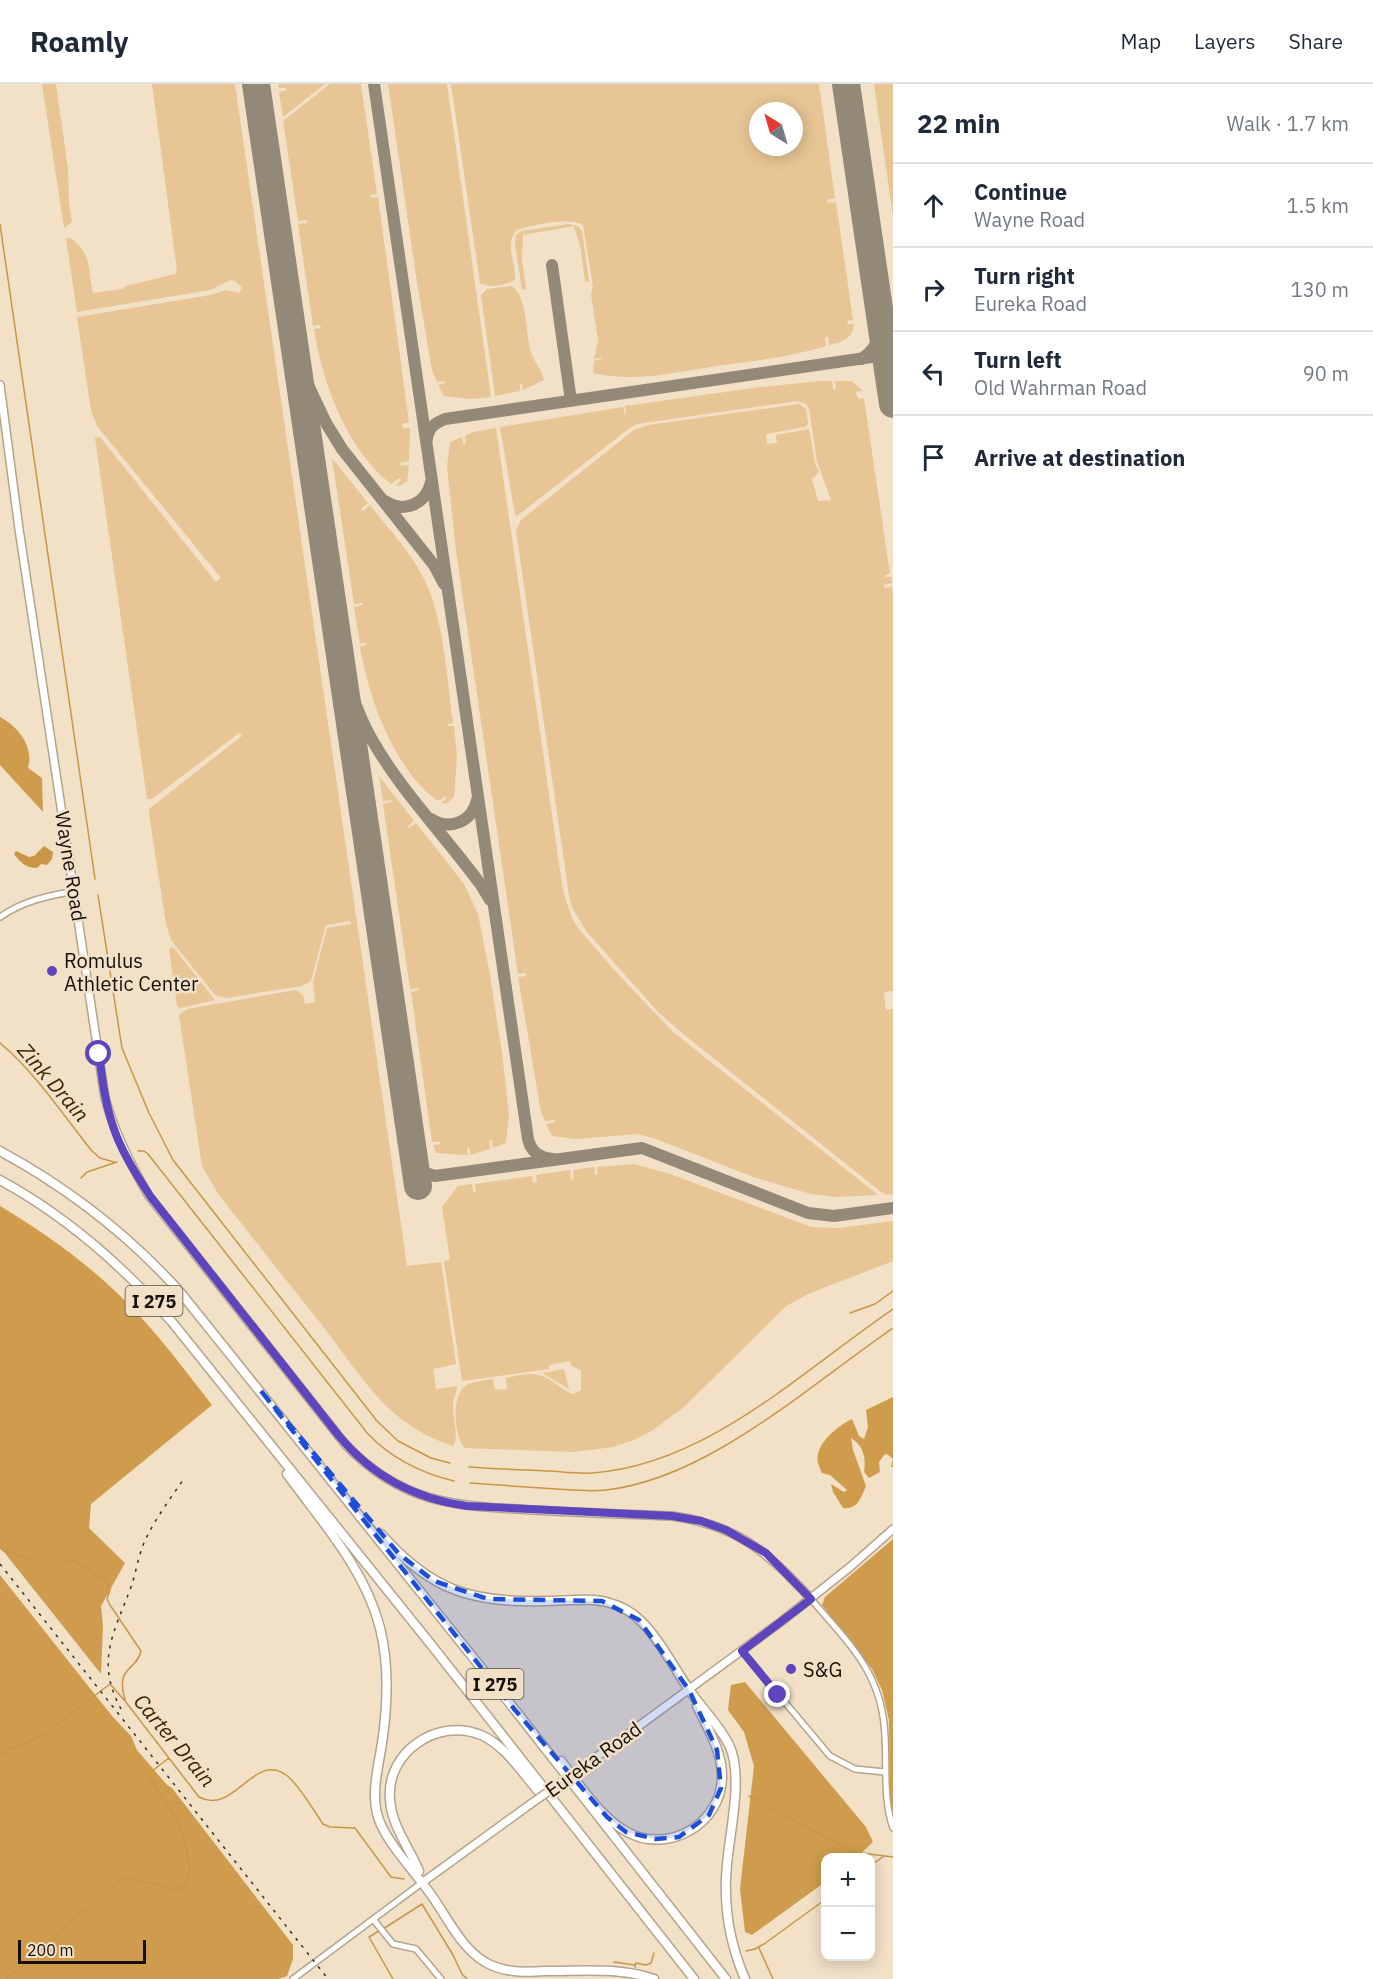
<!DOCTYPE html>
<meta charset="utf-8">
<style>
:root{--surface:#fff;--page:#f6f6f7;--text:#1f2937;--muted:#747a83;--line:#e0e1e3}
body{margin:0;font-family:"IBM Plex Sans",sans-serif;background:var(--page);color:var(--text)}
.controls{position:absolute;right:18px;bottom:18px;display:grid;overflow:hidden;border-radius:12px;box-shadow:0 3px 15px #0003}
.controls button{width:54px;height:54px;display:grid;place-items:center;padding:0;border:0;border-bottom:2px solid var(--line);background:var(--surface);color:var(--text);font:30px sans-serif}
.compass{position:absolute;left:749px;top:18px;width:54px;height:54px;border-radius:50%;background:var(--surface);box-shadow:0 3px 15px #0003;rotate:323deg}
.scale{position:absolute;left:18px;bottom:15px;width:128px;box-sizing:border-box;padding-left:6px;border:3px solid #161008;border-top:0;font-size:16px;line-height:21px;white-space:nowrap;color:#161008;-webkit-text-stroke:4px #f2e0c7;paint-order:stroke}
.stop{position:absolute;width:18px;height:18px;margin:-14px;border:4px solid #5d45bd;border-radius:50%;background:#fff}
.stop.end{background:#5d45bd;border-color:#fff;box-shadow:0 2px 6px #0008}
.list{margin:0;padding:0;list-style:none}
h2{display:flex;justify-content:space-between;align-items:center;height:78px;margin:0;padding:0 24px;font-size:26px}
h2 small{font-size:20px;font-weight:400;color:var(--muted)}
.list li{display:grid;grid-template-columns:39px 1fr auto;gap:18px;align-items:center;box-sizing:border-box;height:84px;padding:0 24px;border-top:2px solid var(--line)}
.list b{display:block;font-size:22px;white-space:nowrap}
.list p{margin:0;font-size:20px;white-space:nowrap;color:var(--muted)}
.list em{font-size:20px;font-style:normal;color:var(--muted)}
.icon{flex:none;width:33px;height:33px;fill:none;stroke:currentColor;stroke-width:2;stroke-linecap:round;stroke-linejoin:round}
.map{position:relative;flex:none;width:893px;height:1895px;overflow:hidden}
header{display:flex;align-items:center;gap:36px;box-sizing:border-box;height:84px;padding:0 30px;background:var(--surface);border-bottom:2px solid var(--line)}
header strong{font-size:28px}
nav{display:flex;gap:33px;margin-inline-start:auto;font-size:21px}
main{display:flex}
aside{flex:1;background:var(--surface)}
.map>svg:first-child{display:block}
</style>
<header>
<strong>Roamly</strong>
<nav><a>Map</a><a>Layers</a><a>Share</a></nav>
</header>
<main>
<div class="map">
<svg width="893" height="1895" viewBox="0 0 893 1895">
<rect width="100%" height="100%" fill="#f2e0c7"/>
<path fill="#e7c594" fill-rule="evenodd" d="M 42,0 L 56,0 L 68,85 L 69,118 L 72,138 L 64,144 Z
M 152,0 L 235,0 L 407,1182 L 441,1178 L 456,1280 L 433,1285 L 436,1305 L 457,1302 C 457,1309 453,1315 453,1322 C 452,1334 460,1352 453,1362 C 385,1340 360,1289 318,1236 C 285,1195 252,1153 219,1111 L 202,1082 L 179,931 L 187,925 L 296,906 L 303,911 L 305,920 L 315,918 L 313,898 L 327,844 L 351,840 L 350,837 L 326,841 L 311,897 L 302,902 L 226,914 L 215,911 L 171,856 L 166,840 L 149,729 L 150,724 L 242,652 L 239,649 L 152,715 L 147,715 L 95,354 L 100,353 L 216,498 L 221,494 L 97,342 L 91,326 L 77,233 L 211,211 L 226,206 L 239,209 L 242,204 L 235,197 L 230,196 L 210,206 L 77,228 L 66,155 L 71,154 C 92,170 88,186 93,209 L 122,205 L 126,202 L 175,190 L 177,186 Z
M 278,0 L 325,0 L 283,33 L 279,8 L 287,6 L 286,4 L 279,4 Z
M 330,0 L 361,0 L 377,110 L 370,111 L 370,114 L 378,113 L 409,338 L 402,340 L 403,344 L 410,344 L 409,377 L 400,379 L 401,382 L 409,381 L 407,397 L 400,402 L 395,402 L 401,396 L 399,394 L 391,400 C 347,366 322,299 314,245 L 321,244 L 320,241 L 313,242 L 298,140 L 307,139 L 307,136 L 298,137 L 283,37 Z
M 388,0 L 447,0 L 491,313 L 470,315 L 444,312 L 438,301 L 445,299 L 445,297 L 437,298 L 432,286 L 418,205 Z
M 451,0 L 819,0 L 835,114 L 827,116 L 828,119 L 836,118 L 853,236 L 847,237 L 848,240 L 854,240 C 853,255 842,258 829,261 L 828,253 L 825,253 L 826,262 C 791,273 753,277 717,282 C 677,288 633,299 593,289 L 594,277 L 602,275 L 601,274 L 594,275 L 598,257 L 591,210 L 593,202 L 583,141 C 570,133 531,141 517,146 C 504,159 516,179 515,195 C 508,201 489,205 480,199 ZM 758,27 L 794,27 L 794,63 L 758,63 Z
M 874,0 L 893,0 L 893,132 Z
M 569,140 L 578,142 L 582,147 L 589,197 L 585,198 L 581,166 L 574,142 L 523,151 L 522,175 L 526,205 L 522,206 L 515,160 L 516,151 L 522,147 Z
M 511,202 C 527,209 526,249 530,265 C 533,276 541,285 544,296 L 523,306 L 522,300 L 520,300 L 520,307 L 495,312 L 481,211 L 487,205 Z
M 819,297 L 832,297 L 833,305 L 836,305 L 835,297 L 851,297 L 863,307 L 855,308 L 859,315 L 864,314 L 890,490 L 885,491 L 886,493 L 891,493 L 892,499 L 884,501 L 884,504 L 892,503 L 893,510 L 893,907 L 884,908 L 886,926 L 893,925 L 893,1110 L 886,1111 L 880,1107 L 687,953 L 658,928 L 586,847 L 572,823 L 569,811 L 516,447 L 521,436 L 634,346 L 648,341 L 799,320 L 806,325 L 808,340 L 805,343 L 766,350 L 767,360 L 777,359 L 776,351 L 809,345 L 815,379 L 819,388 L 812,395 L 818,417 L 831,416 L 817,377 L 809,325 L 806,320 L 797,317 L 637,340 L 631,343 L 517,432 L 515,430 L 500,343 L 623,323 L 625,331 L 626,330 L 625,322 L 761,303 Z
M 496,344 L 563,807 L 572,834 L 578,844 L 615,887 L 673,948 L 878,1111 L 836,1113 L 811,1110 L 756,1094 L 656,1055 L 639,1050 L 576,1055 L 552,1052 L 546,1040 L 555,1038 L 555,1036 L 545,1037 L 541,1028 L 518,893 L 526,892 L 526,889 L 518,890 L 456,467 L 447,383 L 450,358 L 462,353 L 463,360 L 466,359 L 465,352 L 473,348 Z
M 332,374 L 368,419 L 361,425 L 363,427 L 370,421 C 389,445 411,468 424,495 C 444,534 447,596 453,639 L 448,640 L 448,642 L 454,642 L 457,672 L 454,713 L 446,720 L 441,719 L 447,714 L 446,712 L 438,717 C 394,686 369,614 360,563 L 367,561 L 366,559 L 360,559 L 354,523 L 363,521 L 363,519 L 354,520 Z
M 379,692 L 414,737 L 407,743 L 409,744 L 416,739 L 464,800 L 478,830 L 490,891 L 502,969 L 509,1031 L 506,1059 L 493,1064 L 492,1056 L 489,1056 L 490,1065 L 471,1071 L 469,1063 L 467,1064 L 468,1071 L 436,1069 L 433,1061 L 440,1060 L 440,1058 L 432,1058 L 411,908 L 419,906 L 419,904 L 410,905 L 383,720 L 392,718 L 391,716 L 383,717 Z
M 172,863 L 174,864 L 215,916 L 181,924 L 177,922 L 169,865 Z
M 634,1080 L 670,1090 L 811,1143 L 839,1144 L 893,1137 L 893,1177 L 808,1210 L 786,1222 L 684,1323 L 653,1346 L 634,1356 L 613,1363 L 573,1368 L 465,1364 C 454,1353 451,1313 465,1302 C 473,1297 484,1297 493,1295 L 495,1306 L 507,1305 L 506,1294 C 516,1292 529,1288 539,1291 C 552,1294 561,1306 573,1310 L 581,1306 L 581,1287 L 571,1281 L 570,1277 L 549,1281 L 549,1285 L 462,1297 L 444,1177 L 450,1176 L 442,1123 L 458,1102 L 472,1100 L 473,1108 L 476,1108 L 475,1100 L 532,1092 L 533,1099 L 537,1098 L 536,1091 L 570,1086 L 571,1096 L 574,1095 L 573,1086 L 594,1083 L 595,1091 L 598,1090 L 597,1083 Z
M 564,1285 L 569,1305 L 542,1289 Z"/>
<path fill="#ce9c4c" d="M 0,633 C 19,643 34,663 28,684 L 42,694 L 43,728 L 0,681 Z
M 0,1122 C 50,1152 97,1186 137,1229 C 164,1258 188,1290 212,1321 L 91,1420 L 89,1444 L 125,1479 L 101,1522 L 103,1541 L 101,1590 L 0,1463 Z
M 893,1313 L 893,1383 L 891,1383 L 893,1375 L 887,1370 L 884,1371 L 879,1378 L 880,1388 L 869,1394 L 864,1388 C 866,1374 864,1362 851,1354 L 853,1366 L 866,1402 C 861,1413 858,1426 843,1424 L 833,1408 L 831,1400 L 844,1408 L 847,1406 L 830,1391 L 822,1389 C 819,1382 816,1377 818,1370 C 821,1356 839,1341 852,1335 L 859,1352 L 864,1355 L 868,1343 L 866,1326 Z
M 893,1455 L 893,1731 L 890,1713 L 889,1636 L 882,1606 L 872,1585 L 822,1521 L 825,1513 Z
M 0,1491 L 112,1632 L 131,1652 L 137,1666 L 167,1701 L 172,1704 L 293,1861 L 293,1875 L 287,1892 L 279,1895 L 0,1895 Z
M 745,1598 L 866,1743 L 873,1758 L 857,1773 L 826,1774 L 825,1798 L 752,1851 L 745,1848 L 740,1805 L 754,1682 L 744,1648 L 728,1626 L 731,1601 Z"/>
<path fill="#c89646" d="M 44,762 L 53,768 L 52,775 L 47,781 L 41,780 L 37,784 C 26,784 20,778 14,770 L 16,767 L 29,773 L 34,772 Z"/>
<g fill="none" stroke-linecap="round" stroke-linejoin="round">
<path stroke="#c89646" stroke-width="1.5" d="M 0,140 L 95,795
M 98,811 L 122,964 L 149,1029 L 173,1076 L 377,1337 L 398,1357 L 431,1374 L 450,1379
M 0,959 C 35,988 63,1031 92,1067 L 100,1074 L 114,1078
M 138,1067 L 144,1067 L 148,1070 L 368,1350 C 391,1374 421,1389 454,1397
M 81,1094 L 87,1088 L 117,1078
M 850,1229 L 875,1220 L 893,1207
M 469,1383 C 496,1385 524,1386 551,1387 C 564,1388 579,1390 592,1389 C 707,1381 802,1287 893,1225
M 470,1399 C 498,1401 527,1403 556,1405 C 572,1406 590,1408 606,1406 C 708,1395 811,1300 893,1244
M 0,1463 L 2,1466 L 32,1476 L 72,1476 L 104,1495 L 110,1506 L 107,1515 L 110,1521 L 141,1567 C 137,1587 115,1581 125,1616
M 0,1672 L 9,1665 L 42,1652 L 110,1600 L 125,1617 L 199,1713 C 234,1732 254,1667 286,1691 C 298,1699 314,1727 323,1740 L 330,1743 L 355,1744 L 391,1793 L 404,1795
M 749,1712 L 853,1768 L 893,1773
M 870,1782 L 884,1772
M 383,1845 L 422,1820 L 453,1871 L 462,1890 L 467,1895
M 379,1847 L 369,1853 L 393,1895
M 759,1864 L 773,1895
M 746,1867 L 755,1865 L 764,1860 L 826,1815
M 614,1878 L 635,1881
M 635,1883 L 636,1879 L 646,1881 L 651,1879 L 654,1869
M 6,1895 L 51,1859 L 71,1836 L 96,1818 L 110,1803 L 125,1794 L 162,1802 L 173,1807 L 185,1802 L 190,1784 L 182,1745 L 148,1690 L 169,1674"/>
<path stroke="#948876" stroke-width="12" d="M 260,0 L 262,42
M 374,0 L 528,1055 C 531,1068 540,1074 553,1075
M 552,181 L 571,317
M 291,239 L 309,303 L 326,339 L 342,365 L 434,481 L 444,500
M 882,241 L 887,255 L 893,261
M 861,275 C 876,266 879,255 881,239
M 427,355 C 428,344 435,339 445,335 L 893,270
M 385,417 C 404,430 426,420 431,398
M 339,569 C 348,598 356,627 371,654 C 400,706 446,753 481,801 L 490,816
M 431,735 C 450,747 472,738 477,716
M 414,1073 C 417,1084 424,1090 435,1092 L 642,1064 L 808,1129 L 834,1132 L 893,1124"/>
<path stroke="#948876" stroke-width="28" d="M 256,0 L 418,1102
M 846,0 L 893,320"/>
<defs>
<path id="minor" d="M 0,833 C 23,817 47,812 75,807
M 811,1515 C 849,1560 883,1589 885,1653 C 887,1683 883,1715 893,1744
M 742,1567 L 830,1672 L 855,1685 L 885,1688
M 373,1835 L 393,1860 L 416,1865 L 441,1895
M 293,1895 L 423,1798"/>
<path id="major" d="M 0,301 L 19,445 L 105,1014 C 115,1050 130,1080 149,1112 L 345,1360 C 403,1421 456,1422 534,1426 C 580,1429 626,1430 672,1432 C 738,1441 767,1468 811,1515
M 583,1683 L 782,1537 L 850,1483 L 893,1445
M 423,1798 L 532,1719"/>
<path id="highway" d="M 0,1067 C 68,1104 128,1150 180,1208 L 515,1626 L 726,1895
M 0,1096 C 66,1132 123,1182 172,1238 L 433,1563 L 694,1895
M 287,1390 C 322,1438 365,1485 380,1544 C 389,1580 388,1615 383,1652 C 380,1677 370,1708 378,1733 C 386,1759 418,1791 434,1815 C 450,1838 465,1871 493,1882 C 510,1889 528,1888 546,1887 C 583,1887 619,1883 654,1895
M 381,1450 C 431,1507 472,1519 546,1517 C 566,1517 590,1513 610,1519 C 621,1522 632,1528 641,1537 C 660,1556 673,1582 688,1604 C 701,1624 720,1641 730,1663 C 743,1693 730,1747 727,1780 C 723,1820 729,1858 745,1895
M 561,1677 C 579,1700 601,1734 627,1748 C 669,1771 723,1739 722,1691 C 722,1667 707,1643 697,1622
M 419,1787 C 409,1763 391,1741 390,1715 C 386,1668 438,1633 481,1651 C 506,1662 522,1689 539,1708"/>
</defs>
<use href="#minor" stroke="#b4a48c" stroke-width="8"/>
<use href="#major" stroke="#b4a48c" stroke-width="10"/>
<use href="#highway" stroke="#b4a48c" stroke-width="11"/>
<use href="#minor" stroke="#fff" stroke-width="5"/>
<use href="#major" stroke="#fff" stroke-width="7"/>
<use href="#highway" stroke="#fff" stroke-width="8"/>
<path stroke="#372f25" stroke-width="1.5" stroke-dasharray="3 6" stroke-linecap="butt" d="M 0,1480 L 328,1895
M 121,1625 C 95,1577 114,1549 131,1503 C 136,1489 138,1473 144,1459 C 154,1436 171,1414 185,1393"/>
<defs>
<path id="major-bridge" d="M 532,1719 L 583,1683"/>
</defs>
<use href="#major-bridge" stroke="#b4a48c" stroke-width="10" stroke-linecap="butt"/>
<use href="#major-bridge" stroke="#fff" stroke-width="7"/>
</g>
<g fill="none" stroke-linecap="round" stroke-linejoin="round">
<path stroke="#5d45bd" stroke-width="8" d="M 99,970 C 102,994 105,1019 113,1042 C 121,1067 136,1090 150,1112 L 339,1352 C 372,1392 416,1415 467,1422 L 672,1432 L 701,1437 L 726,1446 L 766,1469 L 811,1515 L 742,1567 L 778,1611"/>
</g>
<path fill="#1d4ed8" fill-opacity="0.2" stroke="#1d4ed8" stroke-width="4.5" stroke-dasharray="12 8" stroke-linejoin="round" d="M 261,1307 L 399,1470 L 434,1497 L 488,1515 L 602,1517 L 639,1536 L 689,1606 L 717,1666 L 721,1704 L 709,1731 L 679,1753 L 656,1755 L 626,1748 L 607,1733 L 515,1626 Z"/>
<g fill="#5d45bd" stroke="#f2e0c7" stroke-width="2">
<circle cx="52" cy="887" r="6"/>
<circle cx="791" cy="1585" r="6"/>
</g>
<g text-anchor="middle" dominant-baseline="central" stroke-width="5" stroke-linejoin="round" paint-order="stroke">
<g fill="#f2e0c7" stroke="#584e41" stroke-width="1.5">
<rect x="125.5" y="1202" width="57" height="30" rx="4.5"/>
<rect x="466.5" y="1585" width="57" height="30" rx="4.5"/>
</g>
<g font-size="18" font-weight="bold" fill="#161008">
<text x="154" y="1217">I 275</text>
<text x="495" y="1600">I 275</text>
</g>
<g font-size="20" fill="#161008" stroke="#f2e0c7">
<text transform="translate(71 782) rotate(81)">Wayne Road</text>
<text transform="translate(593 1675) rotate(-36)">Eureka Road</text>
</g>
<g font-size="20" fill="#161008" stroke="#f2e0c7" text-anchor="start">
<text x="64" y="876">Romulus<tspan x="64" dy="23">Athletic Center</tspan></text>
<text x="803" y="1585">S&amp;G</text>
</g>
<g font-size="21" font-style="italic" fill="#3a2502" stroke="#f2e0c7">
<text transform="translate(54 998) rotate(49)">Zink Drain</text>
<text transform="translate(175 1656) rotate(50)">Carter Drain</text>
</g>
</g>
</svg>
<div class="controls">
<button>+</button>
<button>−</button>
</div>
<svg class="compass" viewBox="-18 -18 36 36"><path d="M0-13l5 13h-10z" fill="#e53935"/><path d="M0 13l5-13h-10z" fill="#747a83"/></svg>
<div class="scale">200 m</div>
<div class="stop" style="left:99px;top:970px"></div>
<div class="stop end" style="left:778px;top:1611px"></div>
</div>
<aside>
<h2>22 min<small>Walk · 1.7 km</small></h2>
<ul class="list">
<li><svg class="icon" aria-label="ahead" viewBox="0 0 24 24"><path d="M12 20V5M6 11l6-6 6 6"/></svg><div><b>Continue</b><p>Wayne Road</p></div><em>1.5 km</em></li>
<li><svg class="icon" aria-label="right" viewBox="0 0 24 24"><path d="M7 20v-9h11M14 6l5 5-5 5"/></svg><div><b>Turn right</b><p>Eureka Road</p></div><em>130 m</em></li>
<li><svg class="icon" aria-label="left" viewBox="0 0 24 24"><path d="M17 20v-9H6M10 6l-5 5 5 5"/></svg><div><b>Turn left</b><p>Old Wahrman Road</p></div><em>90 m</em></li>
<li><svg class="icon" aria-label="arrive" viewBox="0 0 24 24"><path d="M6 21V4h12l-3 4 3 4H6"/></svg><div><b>Arrive at destination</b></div></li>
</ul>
</aside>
</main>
